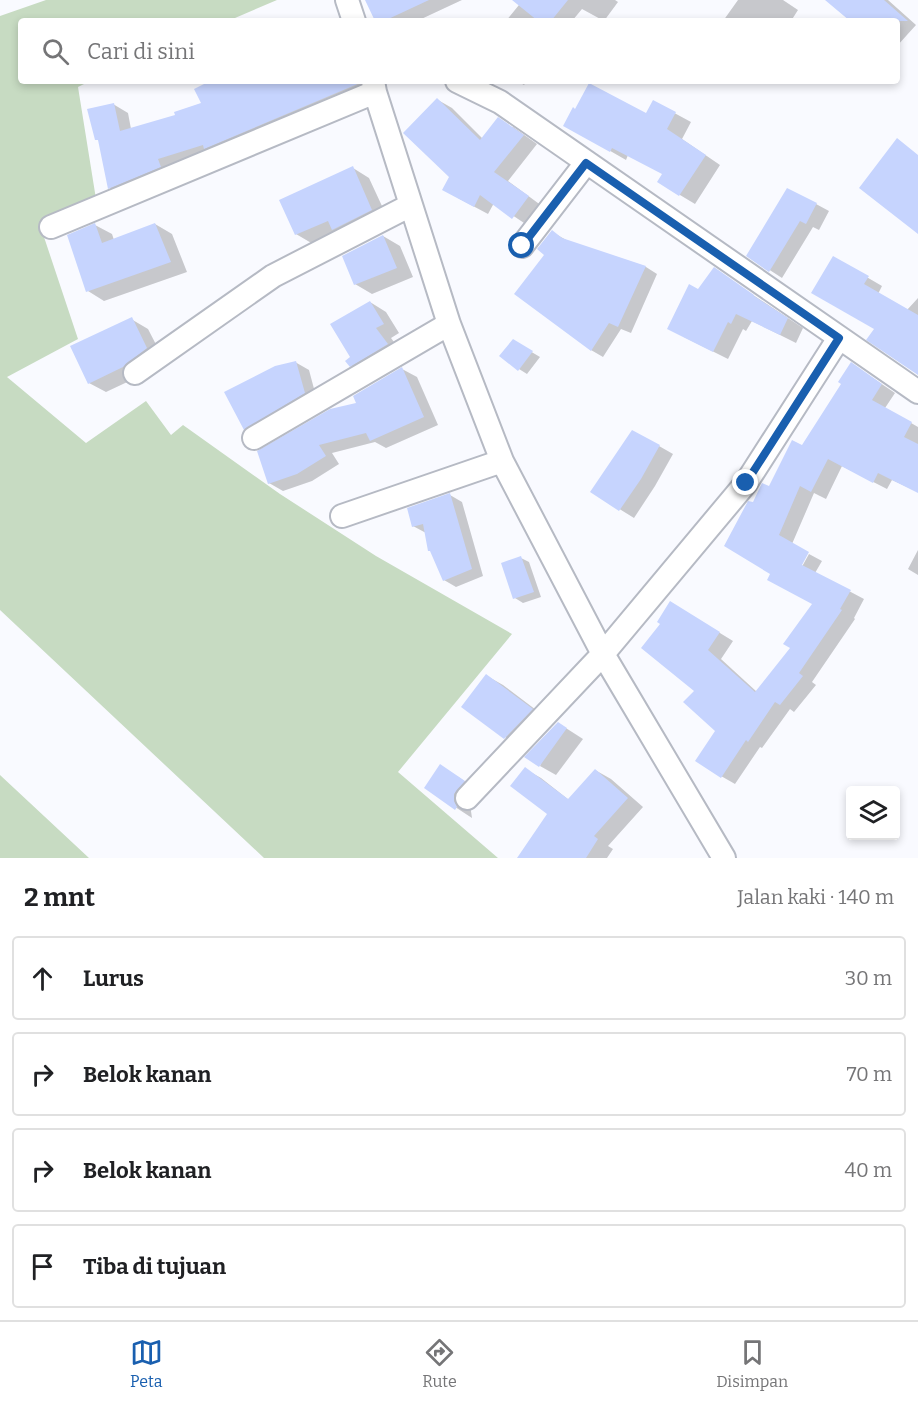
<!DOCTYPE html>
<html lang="id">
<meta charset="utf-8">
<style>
:root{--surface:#fff;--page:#f6f6f6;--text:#202124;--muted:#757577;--line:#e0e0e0;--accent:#195faf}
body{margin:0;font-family:Bitter,serif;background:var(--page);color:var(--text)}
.controls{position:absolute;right:18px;bottom:18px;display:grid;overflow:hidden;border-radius:6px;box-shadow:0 3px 9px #0003}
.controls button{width:54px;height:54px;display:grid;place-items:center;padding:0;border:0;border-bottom:2px solid var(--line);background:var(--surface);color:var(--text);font:30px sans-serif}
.stop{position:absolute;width:18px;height:18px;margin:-14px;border:4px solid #195faf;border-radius:50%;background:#fff}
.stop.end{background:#195faf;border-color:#fff;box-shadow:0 2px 6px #0008}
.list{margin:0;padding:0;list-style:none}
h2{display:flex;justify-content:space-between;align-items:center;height:78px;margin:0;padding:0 24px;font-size:26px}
h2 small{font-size:20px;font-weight:400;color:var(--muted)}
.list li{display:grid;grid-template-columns:39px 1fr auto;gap:18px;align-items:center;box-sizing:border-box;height:84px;margin:0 12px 12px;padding:0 12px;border:2px solid var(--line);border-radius:6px}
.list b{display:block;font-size:22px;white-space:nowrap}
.list em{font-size:20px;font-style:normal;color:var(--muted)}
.icon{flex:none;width:33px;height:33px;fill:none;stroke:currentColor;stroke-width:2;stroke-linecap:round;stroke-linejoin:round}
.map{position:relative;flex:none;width:918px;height:858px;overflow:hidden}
.search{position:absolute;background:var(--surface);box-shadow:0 3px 9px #0003;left:18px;right:18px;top:18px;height:66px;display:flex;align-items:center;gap:15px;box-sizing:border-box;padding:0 21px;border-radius:6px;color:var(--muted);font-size:22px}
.sheet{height:462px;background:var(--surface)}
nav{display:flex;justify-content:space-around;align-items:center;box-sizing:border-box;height:84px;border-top:2px solid var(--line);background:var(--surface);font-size:16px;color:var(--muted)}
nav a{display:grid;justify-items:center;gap:3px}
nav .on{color:var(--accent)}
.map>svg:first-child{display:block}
</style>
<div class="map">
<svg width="918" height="858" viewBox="0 0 918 858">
<rect width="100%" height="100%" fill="#f9faff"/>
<path fill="#c7dbc2" d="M 46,0 L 277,0 L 228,21 L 21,21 L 21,81 L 90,81 L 78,87 L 96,199 L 40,225 L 78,339 L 7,377 L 86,443 L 146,401 L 171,435 L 183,425 L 280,494 L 376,556 L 512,634 L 398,772 L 498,858 L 264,858 L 0,610 L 0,16 Z
M 0,775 L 89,858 L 0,858 Z"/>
<path fill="#0003" d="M 366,0 L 462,0 L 417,21 L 377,21 Z
M 523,0 L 615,0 L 618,2 L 604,21 L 582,9 L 572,21 L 506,21 Z
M 738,0 L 783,0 L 798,10 L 791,21 L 723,21 Z
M 844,0 L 888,0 L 916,25 L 897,46 L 897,21 L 852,21 Z
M 213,81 L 363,81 L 368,93 L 124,196 L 110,188 L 100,141 L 96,139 L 113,104 L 128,113 L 131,129 L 177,116 L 203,104 Z
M 517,81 L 527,81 L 524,85 Z
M 438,100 L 452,108 L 483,139 L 513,127 L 537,144 L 508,181 L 542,206 L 527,225 L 494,203 L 488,214 L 458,198 L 451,177 Z
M 654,102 L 691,122 L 682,139 L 720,165 L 695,204 L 680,195 L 664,174 L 628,155 L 626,160 L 565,125 L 646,115 Z
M 353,168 L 369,178 L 388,219 L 313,244 L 296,234 Z
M 816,204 L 829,211 L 819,230 L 813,227 L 782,278 L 748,256 Z
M 155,224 L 172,234 L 187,272 L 104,301 L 88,291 L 95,225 L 112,234 L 114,240 Z
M 552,232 L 568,241 L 646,267 L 657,274 L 631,333 L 621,329 L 603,357 L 591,350 L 546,255 Z
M 383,236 L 400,246 L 413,277 L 372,294 L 355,284 Z
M 834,258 L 882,286 L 878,294 L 907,310 L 918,298 L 918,373 L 876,328 Z
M 714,269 L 803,328 L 796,343 L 752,321 L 746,331 L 743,329 L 728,359 L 684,337 L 698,291 Z
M 370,302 L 386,312 L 399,333 L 391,338 L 403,354 L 367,375 L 351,365 Z
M 131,319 L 148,329 L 163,358 L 140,376 L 106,392 L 89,383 Z
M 513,341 L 540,357 L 527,374 L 519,369 Z
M 295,362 L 309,370 L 317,400 L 258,436 L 245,429 Z
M 852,364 L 895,393 L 885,408 L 918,427 L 918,492 L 892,480 L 887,489 L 842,466 L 826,499 L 814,493 L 792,544 L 797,571 L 799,572 L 809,554 L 822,561 L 815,573 L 864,599 L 854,618 L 855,619 L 812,682 L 816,685 L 794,712 L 790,709 L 762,748 L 760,747 L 735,784 L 721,776 L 717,731 L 696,690 L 684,611 L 733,641 L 721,659 L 757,692 L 792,648 L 814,604 L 772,573 L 754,504 L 770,487 L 802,447 L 843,383 Z
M 402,369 L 417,377 L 438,425 L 386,448 L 375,442 L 332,453 L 339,464 L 312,481 L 283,491 L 269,483 L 358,404 Z
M 659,446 L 673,454 L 655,486 L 634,518 L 592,492 Z
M 450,495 L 462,502 L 483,576 L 456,587 L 444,580 L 426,533 L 413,526 Z
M 918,550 L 918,575 L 908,569 Z
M 521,558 L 529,562 L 541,597 L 523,603 L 515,598 Z
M 487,676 L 503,685 L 548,719 L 522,747 L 505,737 Z
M 558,723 L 583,739 L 556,775 L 540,766 Z
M 525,769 L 541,778 L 569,800 L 595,770 L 611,779 L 643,807 L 608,846 L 613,849 L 607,858 L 519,858 L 549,813 Z
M 457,776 L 480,792 L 470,804 L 472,818 L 426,788 Z"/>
<path fill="#c6d4fe" d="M 365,0 L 429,0 L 384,21 L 375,21 Z
M 512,0 L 568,0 L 551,21 L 538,21 Z
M 825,0 L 884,0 L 908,21 L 850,21 Z
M 210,81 L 360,81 L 360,83 L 204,149 L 203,145 L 158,159 L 161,167 L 108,189 L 98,140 L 95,140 L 87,109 L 114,103 L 120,131 L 175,115 L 174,112 L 201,103 L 194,89 Z
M 589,83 L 646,113 L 653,100 L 676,112 L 667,129 L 706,155 L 679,196 L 657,182 L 662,174 L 612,148 L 610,152 L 563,126 L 573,107 L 575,109 Z
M 437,98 L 480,140 L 498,117 L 524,135 L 494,172 L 529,196 L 512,219 L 480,195 L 474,207 L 442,190 L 449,177 L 403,133 Z
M 897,138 L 918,155 L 918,234 L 859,188 Z
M 353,166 L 372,210 L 332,230 L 328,221 L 295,235 L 279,200 Z
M 787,188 L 817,203 L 806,224 L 800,221 L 769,272 L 746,256 Z
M 95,223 L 102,243 L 155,223 L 171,262 L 86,292 L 67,235 Z
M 552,230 L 562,238 L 646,266 L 618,327 L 609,323 L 591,351 L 514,294 L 544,255 L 537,249 Z
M 383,235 L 397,268 L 354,285 L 342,256 Z
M 833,256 L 869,276 L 864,284 L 918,315 L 918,375 L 866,340 L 874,329 L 811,293 Z
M 714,267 L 754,295 L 754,296 L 788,318 L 780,335 L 736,314 L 731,324 L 728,322 L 713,352 L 667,329 L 689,284 L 698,289 Z
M 370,301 L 384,324 L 376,328 L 388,344 L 350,367 L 345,361 L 350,357 L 330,324 Z
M 132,317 L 147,348 L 123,367 L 88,384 L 70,346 Z
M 513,339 L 533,351 L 518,371 L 499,356 Z
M 296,361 L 305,393 L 244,430 L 224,392 L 275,366 Z
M 851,362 L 882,384 L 872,400 L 912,422 L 904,437 L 918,444 L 918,493 L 878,473 L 873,483 L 828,459 L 811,492 L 800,486 L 779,535 L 809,552 L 802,565 L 851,590 L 840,609 L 842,610 L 799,673 L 803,676 L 780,705 L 775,702 L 748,742 L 746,740 L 721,778 L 695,761 L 715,731 L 683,702 L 694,691 L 641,648 L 660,624 L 657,622 L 670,601 L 720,632 L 708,650 L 755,692 L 790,648 L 783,644 L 812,604 L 767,580 L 770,574 L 724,546 L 748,501 L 753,502 L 762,483 L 769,486 L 792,440 L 802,445 L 841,384 L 838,382 Z
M 402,367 L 424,417 L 370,441 L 366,433 L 319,445 L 326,456 L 297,474 L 268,484 L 257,451 L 330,409 L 356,403 L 353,396 Z
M 632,430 L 660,445 L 641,479 L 619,511 L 590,492 Z
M 450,493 L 472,569 L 443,581 L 430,551 L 428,551 L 423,524 L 412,527 L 407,508 Z
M 521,556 L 534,592 L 513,599 L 501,563 Z
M 486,674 L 533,709 L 504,739 L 461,707 Z
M 558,722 L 567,728 L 539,767 L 524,757 Z
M 440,764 L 465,781 L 454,794 L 454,801 L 457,807 L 455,810 L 424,788 Z
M 525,767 L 568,799 L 595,769 L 628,798 L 594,836 L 598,839 L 586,858 L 517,858 L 547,814 L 510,786 Z"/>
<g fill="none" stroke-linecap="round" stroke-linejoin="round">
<defs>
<path id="street" d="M 347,0 L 354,21
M 373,81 L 375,92 L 449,324 L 502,461 L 603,654 L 724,858
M 457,81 L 500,102 L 918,392
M 51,227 L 375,92
M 522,246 L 586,163
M 135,373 L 273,276 L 411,205
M 254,438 L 449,324
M 342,516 L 502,461
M 467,798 L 603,654 L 746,483 L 839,338"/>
</defs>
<use href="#street" stroke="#b6bac4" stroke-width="26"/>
<use href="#street" stroke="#fff" stroke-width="22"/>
</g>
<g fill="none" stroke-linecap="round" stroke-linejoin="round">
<path stroke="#195faf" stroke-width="8" d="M 522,246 L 586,163 L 839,338 L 746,483"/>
</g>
</svg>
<div class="controls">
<button><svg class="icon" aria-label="layers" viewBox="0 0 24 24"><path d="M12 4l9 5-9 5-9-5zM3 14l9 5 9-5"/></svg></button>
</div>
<div class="stop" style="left:522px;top:246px"></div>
<div class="stop end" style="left:746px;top:483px"></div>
<div class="search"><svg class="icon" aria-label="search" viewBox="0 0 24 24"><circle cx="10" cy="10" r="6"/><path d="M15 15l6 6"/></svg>Cari di sini</div>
</div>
<section class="sheet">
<h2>2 mnt<small>Jalan kaki · 140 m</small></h2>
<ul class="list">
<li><svg class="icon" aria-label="ahead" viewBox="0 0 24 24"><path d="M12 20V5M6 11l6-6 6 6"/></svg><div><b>Lurus</b></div><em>30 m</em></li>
<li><svg class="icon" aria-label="right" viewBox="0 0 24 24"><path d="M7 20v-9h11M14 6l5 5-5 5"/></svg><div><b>Belok kanan</b></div><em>70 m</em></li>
<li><svg class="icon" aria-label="right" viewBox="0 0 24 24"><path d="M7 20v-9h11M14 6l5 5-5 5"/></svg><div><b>Belok kanan</b></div><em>40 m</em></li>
<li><svg class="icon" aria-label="arrive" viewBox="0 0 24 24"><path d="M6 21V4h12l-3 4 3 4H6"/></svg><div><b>Tiba di tujuan</b></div></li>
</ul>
</section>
<nav>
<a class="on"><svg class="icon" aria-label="map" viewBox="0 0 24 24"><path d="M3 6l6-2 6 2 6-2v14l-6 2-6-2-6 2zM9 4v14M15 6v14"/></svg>Peta</a>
<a><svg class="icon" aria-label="directions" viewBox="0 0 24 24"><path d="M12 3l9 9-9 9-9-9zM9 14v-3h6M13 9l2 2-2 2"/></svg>Rute</a>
<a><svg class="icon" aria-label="saved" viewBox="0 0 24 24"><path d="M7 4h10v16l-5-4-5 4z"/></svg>Disimpan</a>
</nav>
